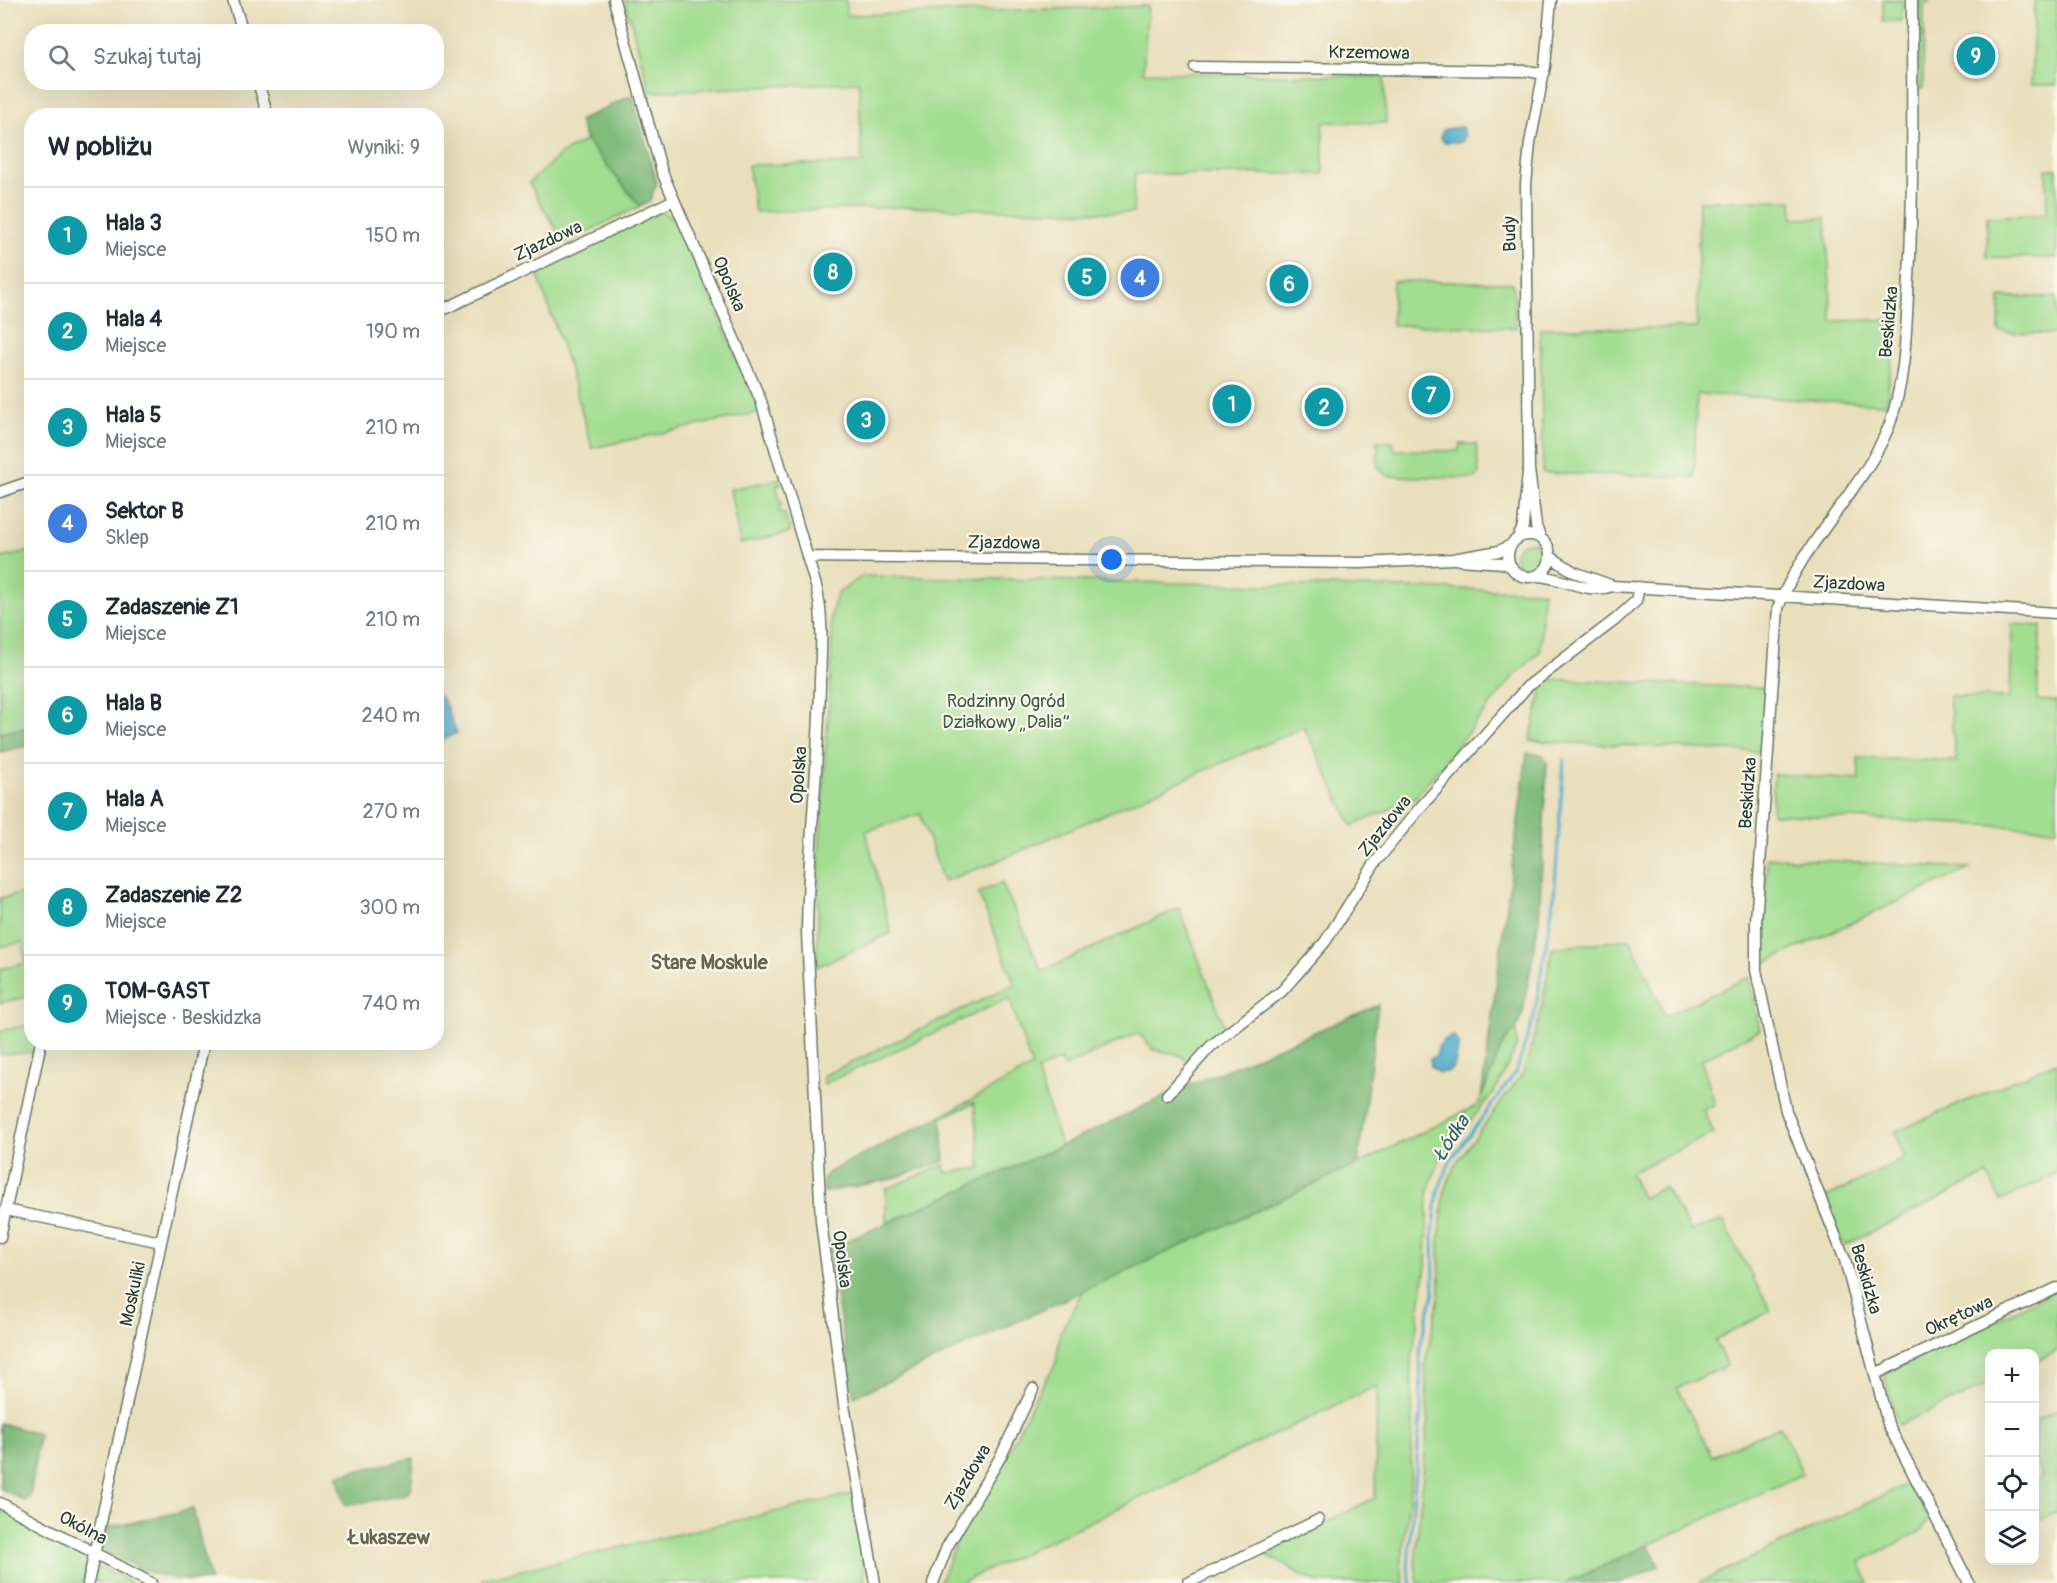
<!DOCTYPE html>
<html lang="pl">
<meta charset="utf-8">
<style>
:root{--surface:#fff;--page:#f2f2f3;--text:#1f2937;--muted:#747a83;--line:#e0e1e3;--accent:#1f6fb2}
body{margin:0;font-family:Pangolin,sans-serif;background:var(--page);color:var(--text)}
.controls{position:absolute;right:18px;bottom:18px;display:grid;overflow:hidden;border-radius:12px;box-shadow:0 6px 24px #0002}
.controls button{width:54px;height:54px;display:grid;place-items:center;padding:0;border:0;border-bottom:2px solid var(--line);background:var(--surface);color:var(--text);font:30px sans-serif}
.you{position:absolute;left:1112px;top:560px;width:21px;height:21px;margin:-15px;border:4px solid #fff;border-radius:50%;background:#1a73e8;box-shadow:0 0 0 9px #1a73e833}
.badge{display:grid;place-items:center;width:39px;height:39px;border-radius:50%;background:var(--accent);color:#fff;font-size:20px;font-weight:700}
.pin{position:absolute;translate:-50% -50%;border:3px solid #fff;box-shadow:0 2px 6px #0006}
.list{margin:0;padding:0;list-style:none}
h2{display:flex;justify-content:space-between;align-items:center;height:78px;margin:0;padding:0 24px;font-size:26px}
h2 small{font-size:20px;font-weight:400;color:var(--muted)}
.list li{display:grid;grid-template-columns:39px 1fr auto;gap:18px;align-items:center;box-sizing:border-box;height:96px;padding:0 24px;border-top:2px solid var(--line)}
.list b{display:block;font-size:22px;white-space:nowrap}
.list p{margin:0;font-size:20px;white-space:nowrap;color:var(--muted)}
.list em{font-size:20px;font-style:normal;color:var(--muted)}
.icon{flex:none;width:33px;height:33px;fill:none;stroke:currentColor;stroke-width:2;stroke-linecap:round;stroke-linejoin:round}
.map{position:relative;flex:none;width:2057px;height:1583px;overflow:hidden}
.search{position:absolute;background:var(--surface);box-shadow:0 6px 24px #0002;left:24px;top:24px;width:420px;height:66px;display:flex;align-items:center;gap:15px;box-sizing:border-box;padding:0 21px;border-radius:24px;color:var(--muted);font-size:22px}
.panel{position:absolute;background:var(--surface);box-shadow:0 6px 24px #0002;left:24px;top:108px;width:420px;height:942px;border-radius:24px}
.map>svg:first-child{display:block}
</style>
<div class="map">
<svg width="2057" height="1583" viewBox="0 0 2057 1583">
<rect width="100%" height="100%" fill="#fbf7ec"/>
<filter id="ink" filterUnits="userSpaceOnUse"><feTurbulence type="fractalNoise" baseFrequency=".0167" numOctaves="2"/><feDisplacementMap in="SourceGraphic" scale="12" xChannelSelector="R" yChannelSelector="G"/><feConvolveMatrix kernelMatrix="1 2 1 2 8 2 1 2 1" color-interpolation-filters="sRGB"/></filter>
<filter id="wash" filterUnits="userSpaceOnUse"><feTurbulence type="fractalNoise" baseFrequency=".008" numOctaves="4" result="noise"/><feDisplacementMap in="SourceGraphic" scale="24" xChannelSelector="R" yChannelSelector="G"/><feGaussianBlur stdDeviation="1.35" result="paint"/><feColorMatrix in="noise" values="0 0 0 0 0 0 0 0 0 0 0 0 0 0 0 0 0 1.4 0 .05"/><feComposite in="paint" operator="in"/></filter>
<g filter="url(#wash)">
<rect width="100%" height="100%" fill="#e9dfbb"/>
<path fill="#a2dd91" stroke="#608d62" stroke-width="1.5" d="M 625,0 L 846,0 L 847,15 L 1148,6 L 1143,72 L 1384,77 L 1386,123 L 1323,122 L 1323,174 L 1135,174 L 1133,213 L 907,207 L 755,212 L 748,165 L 862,163 L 859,82 L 650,92 Z
M 1883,0 L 1903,0 L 1902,21 L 1883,21 Z
M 1919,0 L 1929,0 L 1929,4 L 1924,4 L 1923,89 L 1919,88 Z
M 2035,0 L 2057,0 L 2057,85 L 2031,85 Z
M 586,140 L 640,206 L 564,243 L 529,183 L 562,153 Z
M 2046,169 L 2057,169 L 2057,258 L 1987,257 L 1987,217 L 2047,214 Z
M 1792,200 L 1793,219 L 1826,218 L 1832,321 L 1898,319 L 1886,404 L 1697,394 L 1694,477 L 1543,473 L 1540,328 L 1697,328 L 1699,201 Z
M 661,212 L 676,220 L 684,233 L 760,412 L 592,448 L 570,370 L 536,269 Z
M 1393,281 L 1513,283 L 1516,328 L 1392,325 Z
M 2000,297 L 2057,297 L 2057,334 L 1999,332 Z
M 1377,441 L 1392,442 L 1395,450 L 1459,451 L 1460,444 L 1476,444 L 1479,474 L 1473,478 L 1387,476 L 1377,466 L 1378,445 L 1375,444 Z
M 780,479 L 781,484 L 776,486 L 782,505 L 779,507 L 780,513 L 784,512 L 790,532 L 740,544 L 730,489 Z
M1515 556a14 14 0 1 1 28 0a14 14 0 1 1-28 0Z
M 31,551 L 31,727 L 0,733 L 0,558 Z
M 862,576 L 1543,591 L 1540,652 L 1513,677 L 1415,798 L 1352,826 L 1304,727 L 991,864 L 943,881 L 920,814 L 866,831 L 891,933 L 817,967 L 819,854 L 832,654 L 831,615 L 837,594 Z
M 2012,624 L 2041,626 L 2037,700 L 2057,701 L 2057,829 L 1772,814 L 1774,774 L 1859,780 L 1858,758 L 1956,761 L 1949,696 L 2010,698 Z
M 1544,679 L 1766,688 L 1763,752 L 1530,741 Z
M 1767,857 L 1777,858 L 1971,868 L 1762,964 Z
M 1002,883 L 1042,971 L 1179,908 L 1225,1028 L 1189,1061 L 1177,1054 L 1154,1050 L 1138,1033 L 1064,1067 L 1060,1060 L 1037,1071 L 1061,1146 L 886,1223 L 886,1189 L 944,1165 L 946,1173 L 981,1168 L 974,1103 L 942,1118 L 941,1116 L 1032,1067 L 1009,998 L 824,1084 L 823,1076 L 1015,984 L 978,893 Z
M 31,892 L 31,996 L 0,1003 L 0,969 L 26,963 L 22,942 L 0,947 L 0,898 Z
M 1630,939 L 1665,1016 L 1749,977 L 1760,1030 L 1701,1060 L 1715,1104 L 1703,1110 L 1714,1133 L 1630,1173 L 1642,1198 L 1664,1187 L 1691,1231 L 1722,1221 L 1771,1311 L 1715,1340 L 1727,1366 L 1677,1388 L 1712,1456 L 1780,1426 L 1803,1474 L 1566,1583 L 1418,1583 L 1415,1564 L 1428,1420 L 1425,1364 L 1440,1292 L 1439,1243 L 1444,1193 L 1455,1164 L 1523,1073 L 1540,1017 L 1552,948 Z
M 27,1025 L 31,1027 L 32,1042 L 36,1043 L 36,1052 L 0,1054 L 0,1031 Z
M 1516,1029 L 1517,1045 L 1498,1086 L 1439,1161 L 1428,1190 L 1426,1266 L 1411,1366 L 1413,1420 L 1409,1501 L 1401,1567 L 1404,1583 L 1317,1583 L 1263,1553 L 1375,1498 L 1377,1386 L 960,1583 L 939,1583 L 963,1527 L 1008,1453 L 1035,1397 L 1056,1363 L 1060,1333 L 1083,1290 L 1358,1164 L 1478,1105 L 1503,1043 Z
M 2057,1062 L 2057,1173 L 2001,1201 L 1987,1174 L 1844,1246 L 1824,1198 L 1905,1158 L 1894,1132 Z
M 2057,1290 L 2057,1351 L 2035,1362 L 2034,1354 L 1990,1354 L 1989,1384 L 1899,1425 L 1884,1377 L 1887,1373 Z
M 2057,1410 L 2057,1512 L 2035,1522 L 2035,1482 L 2042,1477 L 2035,1460 L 2035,1420 Z
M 1907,1484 L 1930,1519 L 1920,1532 L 1860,1562 L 1869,1583 L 1698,1583 Z
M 853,1494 L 865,1583 L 483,1583 L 482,1579 Z
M 0,1509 L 88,1555 L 83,1583 L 0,1583 Z
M 100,1567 L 132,1583 L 96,1583 L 96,1573 Z"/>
<path fill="#81bc7b" stroke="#507c58" stroke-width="1.5" d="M 632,95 L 657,183 L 649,202 L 640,206 L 586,140 L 579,121 Z
M 31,727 L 31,745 L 0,752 L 0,733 Z
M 1527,753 L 1543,755 L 1547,762 L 1539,920 L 1523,1012 L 1516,1029 L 1503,1043 L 1481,1098 Z
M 1378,1005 L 1358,1164 L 854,1397 L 828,1249 L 1061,1146 L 1167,1095 Z
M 941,1116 L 945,1161 L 888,1180 L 824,1192 L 823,1180 L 829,1172 Z
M 0,1423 L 39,1434 L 30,1497 L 25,1501 L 0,1488 Z
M 414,1458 L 411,1487 L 406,1495 L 345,1505 L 337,1475 Z
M 193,1509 L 210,1580 C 164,1583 140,1570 102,1550 L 99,1545 L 104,1529 Z
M 1648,1545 L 1659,1566 L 1622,1583 L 1566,1583 Z"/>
<path fill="#4dabcc" stroke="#367480" stroke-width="1.5" d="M 1462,127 L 1465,135 L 1462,142 L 1444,142 L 1440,137 L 1444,129 Z
M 437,694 L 444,701 L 457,733 L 437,742 Z
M 1454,1036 L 1459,1043 L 1455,1064 L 1450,1071 L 1439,1073 L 1431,1066 L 1430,1059 L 1436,1056 C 1438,1044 1442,1039 1454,1036 Z"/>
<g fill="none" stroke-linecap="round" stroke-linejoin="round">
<path stroke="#4dabcc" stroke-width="3" d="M 1411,1583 L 1408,1568 L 1421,1409 L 1420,1346 L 1434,1292 L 1433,1234 L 1438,1191 L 1450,1161 L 1516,1072 L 1534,1017 L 1554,897 L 1564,759"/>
</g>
</g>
<g filter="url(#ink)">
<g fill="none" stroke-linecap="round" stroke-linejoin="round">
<defs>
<path id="minor" d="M 233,0 L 243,32
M 614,0 L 662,172 L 761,401 L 816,586 C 824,617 821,649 820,681 C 819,765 808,848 807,932 L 821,1221 L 844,1405 L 875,1583
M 1912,0 C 1912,98 1914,197 1908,296 C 1906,338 1904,386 1889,426 C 1863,490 1802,543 1778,608 L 1756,922 L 1756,970 L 1786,1111 L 1845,1260 L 1888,1424 L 1969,1583
M 1195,67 L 1528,71 L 1544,74
M 258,82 L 268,116
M 436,313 L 674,200
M 0,492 L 32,481
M1508 556a21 21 0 1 1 42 0a21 21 0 1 1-42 0Z
M 1540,537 L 1536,526 L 1529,469 L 1526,184 L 1530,143 L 1545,66 L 1551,0
M 1518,538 L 1523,527 L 1528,472
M 807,557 L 1361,563 L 1453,559 L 1499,551 L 1511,545
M 1551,557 L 1574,572 L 1613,586
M 1459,560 L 1503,563 L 1512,567
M 1537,576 C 1564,577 1586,595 1613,586 L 2057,613
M 1167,1095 L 1211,1046 L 1282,991 L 1325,942 L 1375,863 L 1419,809 L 1527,687 L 1615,620 L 1636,601 L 1639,587
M 6,1210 L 161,1242
M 0,1237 L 41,1042
M 1875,1374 L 2057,1288
M 0,1503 L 151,1583
M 88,1583 L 204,1042
M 933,1583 L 947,1547 L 1001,1456 L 1033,1389
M 1188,1583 L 1318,1520"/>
</defs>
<use href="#minor" stroke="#667663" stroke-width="13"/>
<use href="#minor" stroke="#fff" stroke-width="10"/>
</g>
</g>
<g text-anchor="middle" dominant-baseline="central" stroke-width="4.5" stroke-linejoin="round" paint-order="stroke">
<g font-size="18" fill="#1f3d34" stroke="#fbf7ec">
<text transform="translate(1369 53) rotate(1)">Krzemowa</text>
<text transform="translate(1510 234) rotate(-91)">Budy</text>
<text transform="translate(548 241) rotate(-25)">Zjazdowa</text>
<text transform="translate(729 284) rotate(67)">Opolska</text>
<text transform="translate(1889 322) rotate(-85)">Beskidzka</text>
<text transform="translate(1004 543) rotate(1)">Zjazdowa</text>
<text transform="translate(1849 584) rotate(3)">Zjazdowa</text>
<text transform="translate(799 775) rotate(-86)">Opolska</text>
<text transform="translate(1748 793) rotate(-86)">Beskidzka</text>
<text transform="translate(1385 826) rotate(-51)">Zjazdowa</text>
<text transform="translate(842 1259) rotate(83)">Opolska</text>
<text transform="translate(1866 1279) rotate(74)">Beskidzka</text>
<text transform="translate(133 1294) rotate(-78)">Moskuliki</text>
<text transform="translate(1959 1316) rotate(-25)">Okrętowa</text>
<text transform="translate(968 1477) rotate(-59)">Zjazdowa</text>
<text transform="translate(83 1528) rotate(28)">Okólna</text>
</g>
<g font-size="18" fill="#395d47" stroke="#fbf7ec">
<text x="1006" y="701">Rodzinny Ogród<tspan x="1006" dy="21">Działkowy „Dalia”</tspan></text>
</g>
<g font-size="20" font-weight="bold" fill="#666650" stroke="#fbf7ec">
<text x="709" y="962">Stare Moskule</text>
<text x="389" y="1537">Łukaszew</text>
</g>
<g font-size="20" font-style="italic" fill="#2d5e62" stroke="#fbf7ec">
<text transform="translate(1451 1138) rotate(-57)">Łódka</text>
</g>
</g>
</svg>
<div class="controls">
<button>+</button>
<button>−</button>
<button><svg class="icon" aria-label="locate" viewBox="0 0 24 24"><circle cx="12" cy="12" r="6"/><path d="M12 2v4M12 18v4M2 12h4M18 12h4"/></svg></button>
<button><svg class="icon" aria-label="layers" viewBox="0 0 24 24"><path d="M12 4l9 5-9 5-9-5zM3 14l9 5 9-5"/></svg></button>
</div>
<div class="you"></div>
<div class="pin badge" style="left:1232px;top:404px;background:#0f9aa8">1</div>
<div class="pin badge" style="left:1324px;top:407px;background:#0f9aa8">2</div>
<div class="pin badge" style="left:866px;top:420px;background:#0f9aa8">3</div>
<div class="pin badge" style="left:1140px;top:278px;background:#3f7fe0">4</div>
<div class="pin badge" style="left:1087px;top:277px;background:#0f9aa8">5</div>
<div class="pin badge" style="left:1289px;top:284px;background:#0f9aa8">6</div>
<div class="pin badge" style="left:1431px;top:395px;background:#0f9aa8">7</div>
<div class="pin badge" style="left:833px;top:272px;background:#0f9aa8">8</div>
<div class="pin badge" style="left:1976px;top:56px;background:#0f9aa8">9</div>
<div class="search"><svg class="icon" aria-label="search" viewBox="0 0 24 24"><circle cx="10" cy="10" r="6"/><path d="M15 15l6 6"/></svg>Szukaj tutaj</div>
<section class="panel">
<h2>W pobliżu<small>Wyniki: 9</small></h2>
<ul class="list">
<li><span class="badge" style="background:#0f9aa8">1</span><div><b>Hala 3</b><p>Miejsce</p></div><em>150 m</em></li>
<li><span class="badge" style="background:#0f9aa8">2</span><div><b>Hala 4</b><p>Miejsce</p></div><em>190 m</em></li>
<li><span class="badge" style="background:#0f9aa8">3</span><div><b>Hala 5</b><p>Miejsce</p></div><em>210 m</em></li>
<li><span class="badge" style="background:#3f7fe0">4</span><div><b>Sektor B</b><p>Sklep</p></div><em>210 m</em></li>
<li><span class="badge" style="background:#0f9aa8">5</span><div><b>Zadaszenie Z1</b><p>Miejsce</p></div><em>210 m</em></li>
<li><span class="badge" style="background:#0f9aa8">6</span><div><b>Hala B</b><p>Miejsce</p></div><em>240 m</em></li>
<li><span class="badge" style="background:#0f9aa8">7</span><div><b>Hala A</b><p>Miejsce</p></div><em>270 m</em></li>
<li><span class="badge" style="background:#0f9aa8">8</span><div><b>Zadaszenie Z2</b><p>Miejsce</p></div><em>300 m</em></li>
<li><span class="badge" style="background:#0f9aa8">9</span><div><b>TOM-GAST</b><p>Miejsce · Beskidzka</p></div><em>740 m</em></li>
</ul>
</section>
</div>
